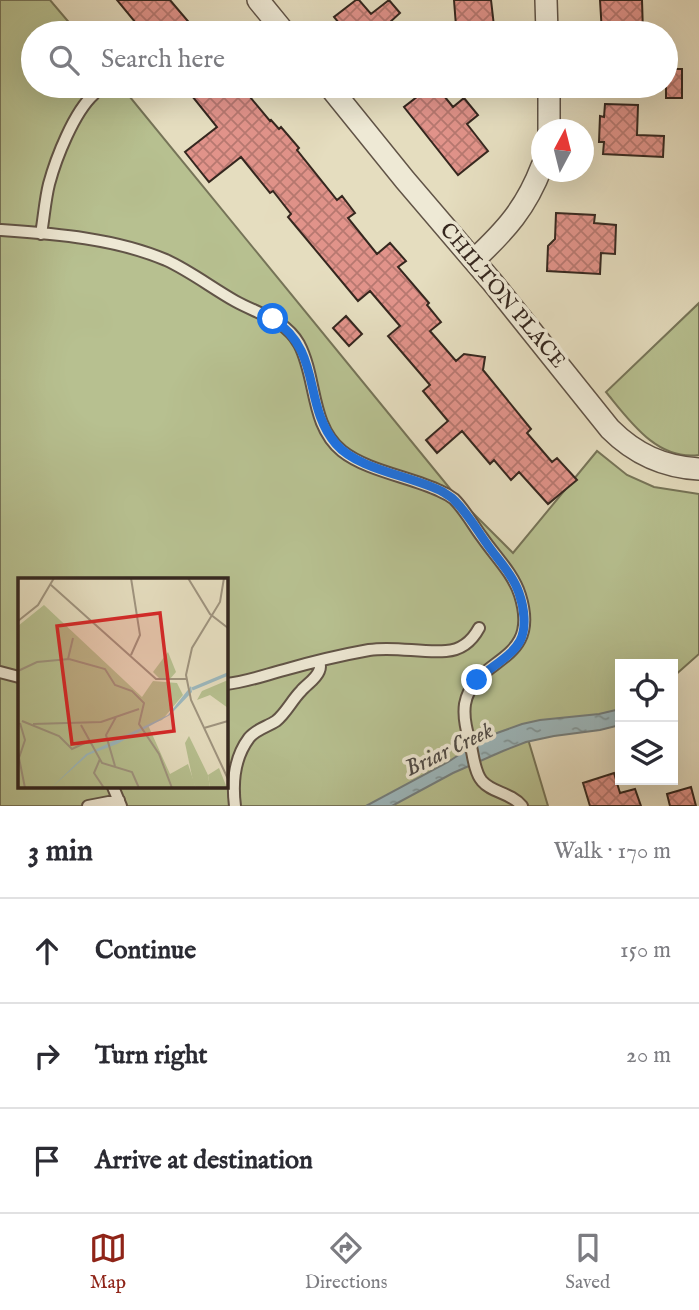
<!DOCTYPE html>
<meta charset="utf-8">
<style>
:root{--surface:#fff;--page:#f2f2f3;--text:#2b2b33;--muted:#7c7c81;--line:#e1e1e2;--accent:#8f2418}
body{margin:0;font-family:"IM FELL English",serif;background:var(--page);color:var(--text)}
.controls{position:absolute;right:21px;bottom:21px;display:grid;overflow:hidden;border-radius:0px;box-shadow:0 7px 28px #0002}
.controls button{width:63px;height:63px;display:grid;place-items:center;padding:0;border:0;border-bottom:2px solid var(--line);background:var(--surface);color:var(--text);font:35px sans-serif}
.compass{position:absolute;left:531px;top:119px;width:63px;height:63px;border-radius:50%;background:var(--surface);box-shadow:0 7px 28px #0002;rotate:7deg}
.stop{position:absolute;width:21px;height:21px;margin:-16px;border:5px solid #1a73e8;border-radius:50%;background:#fff}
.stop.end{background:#1a73e8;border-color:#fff;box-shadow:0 2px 7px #0008}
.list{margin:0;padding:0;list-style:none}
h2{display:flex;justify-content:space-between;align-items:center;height:91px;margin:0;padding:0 28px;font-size:30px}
h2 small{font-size:23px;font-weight:400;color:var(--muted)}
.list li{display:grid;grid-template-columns:46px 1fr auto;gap:21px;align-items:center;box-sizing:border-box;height:105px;padding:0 28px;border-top:2px solid var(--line)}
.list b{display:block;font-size:26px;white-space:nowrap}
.list em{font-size:23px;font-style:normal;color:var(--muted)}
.icon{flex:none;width:38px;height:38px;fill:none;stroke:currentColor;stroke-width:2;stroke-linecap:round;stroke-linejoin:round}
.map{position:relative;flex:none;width:699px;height:806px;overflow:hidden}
.search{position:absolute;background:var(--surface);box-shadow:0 7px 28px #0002;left:21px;right:21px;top:21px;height:77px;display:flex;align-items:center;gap:18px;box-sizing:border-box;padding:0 24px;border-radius:38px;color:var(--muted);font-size:26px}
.sheet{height:406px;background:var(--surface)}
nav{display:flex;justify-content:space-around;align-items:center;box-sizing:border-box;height:98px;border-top:2px solid var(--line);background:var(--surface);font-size:19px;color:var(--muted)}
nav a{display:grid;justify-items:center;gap:4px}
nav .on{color:var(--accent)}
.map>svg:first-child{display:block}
</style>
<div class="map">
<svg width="699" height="806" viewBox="0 0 699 806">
<defs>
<pattern id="water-ripples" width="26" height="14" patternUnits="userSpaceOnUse" patternTransform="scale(1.75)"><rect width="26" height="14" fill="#9cb8be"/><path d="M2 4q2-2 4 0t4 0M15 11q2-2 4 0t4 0" fill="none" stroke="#80969a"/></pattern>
<pattern id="building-cross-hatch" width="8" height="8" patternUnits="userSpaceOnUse" patternTransform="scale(1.75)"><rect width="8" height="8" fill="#e1938a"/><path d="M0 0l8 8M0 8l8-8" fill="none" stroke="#b77870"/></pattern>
</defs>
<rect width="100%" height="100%" fill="#e5ddbf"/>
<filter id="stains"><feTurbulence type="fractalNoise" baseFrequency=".00286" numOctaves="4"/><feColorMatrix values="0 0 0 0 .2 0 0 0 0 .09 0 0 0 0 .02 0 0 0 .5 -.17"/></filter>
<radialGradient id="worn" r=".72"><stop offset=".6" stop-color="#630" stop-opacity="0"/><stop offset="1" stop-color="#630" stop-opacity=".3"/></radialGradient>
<path fill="#b7c090" stroke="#767458" stroke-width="2" fill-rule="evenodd" d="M 0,0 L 50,0 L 78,33 L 33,33 L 33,86 L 121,86 L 456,496 L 513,553 L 597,451 L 627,475 L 654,487 L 699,494 L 699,654 L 673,677 L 673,664 L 620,664 L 620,720 L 528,739 L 548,806 L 0,806 ZM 19,580 L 226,580 L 226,787 L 19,787 Z
M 699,303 L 699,455 C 657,461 629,420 606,392 Z"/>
<path fill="url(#water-ripples)" stroke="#737e7e" stroke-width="2" d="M 620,709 L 620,725 L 600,730 L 554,736 L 526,742 L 503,751 L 453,773 L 392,806 L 366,806 L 448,762 L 480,741 L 497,733 L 522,724 L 540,720 L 599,714 Z"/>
<path fill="url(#building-cross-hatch)" stroke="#35271f" stroke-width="2" d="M 117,0 L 170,0 L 198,33 L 152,33 L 144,24 L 140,28 Z
M 356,0 L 359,0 L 371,14 L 389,0 L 400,13 L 389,23 L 390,24 L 380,33 L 347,33 L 334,17 Z
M 454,0 L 491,0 L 494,26 L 466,28 L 466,25 L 456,26 Z
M 600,0 L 642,0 L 643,33 L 602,33 Z
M 666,69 L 682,69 L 682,98 L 666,98 Z
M 184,86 L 245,86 L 253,95 L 250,97 L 270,121 L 271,120 L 279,129 L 281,127 L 299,148 L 297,150 L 337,200 L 342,196 L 355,213 L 348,218 L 377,254 L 390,243 L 406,261 L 398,267 L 429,303 L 427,305 L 441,322 L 430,331 L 456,361 L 464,354 L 485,357 L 483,370 L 531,429 L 527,433 L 552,462 L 557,458 L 577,480 L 548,504 L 519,472 L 511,480 L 494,460 L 490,464 L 462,431 L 437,453 L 426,440 L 448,421 L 423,391 L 430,385 L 388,336 L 400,326 L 370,291 L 358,301 L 288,217 L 291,214 L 273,191 L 270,193 L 241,157 L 209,182 L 185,152 L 217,127 Z
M 431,86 L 436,86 L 453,107 L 464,98 L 478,115 L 467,124 L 488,151 L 458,175 L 404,107 Z
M 605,104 L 638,105 L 637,135 L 664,136 L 663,157 L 603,154 L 604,142 L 599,142 L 600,116 L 604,117 Z
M 556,213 L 595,215 L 594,223 L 616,225 L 615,254 L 601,253 L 600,274 L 547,271 L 548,246 L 555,239 Z
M 346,316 L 362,334 L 349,346 L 333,328 Z
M 614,773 L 620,793 L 635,789 L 641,806 L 590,806 L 583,783 Z
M 691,787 L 696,806 L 670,806 L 667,794 Z"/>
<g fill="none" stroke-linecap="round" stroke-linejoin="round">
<defs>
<path id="service" d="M 0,230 C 56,234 114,238 166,260 C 190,271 212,288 235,301 C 258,314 285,319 299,344 C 317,378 310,425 342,451 C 367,471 411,477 440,491 C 445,493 450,496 454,499 C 465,510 473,525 482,537 C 495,556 513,573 520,595 C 542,665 474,655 465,704 C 463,718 467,732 471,746 C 473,756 475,773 482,781 C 492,793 510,792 522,806
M 41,234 C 44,217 45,200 49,184 C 56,158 74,112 94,94
M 0,672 L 19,677
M 226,684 C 246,682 265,675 284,670 C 312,662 341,655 369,650 C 395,646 420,653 446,651 C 461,650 472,641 479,628
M 113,787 L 121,806
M 88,806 L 119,800
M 235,806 C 232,782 234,758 249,738 C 256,729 267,727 276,721 C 286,713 292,700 301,691 C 306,685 316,679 319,671 C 321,667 320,665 319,661"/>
<path id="minor" d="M 258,0 L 285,33
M 546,0 L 547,33
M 329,86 L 405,180 L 493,283 L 610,429 C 635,454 663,467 699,469
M 549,86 L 549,130
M 474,260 C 506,230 526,208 542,166"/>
</defs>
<use href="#service" stroke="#615447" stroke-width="14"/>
<use href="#minor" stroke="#615447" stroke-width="24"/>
<use href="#service" stroke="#eee9d5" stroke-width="10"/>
<use href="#minor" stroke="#eee9d5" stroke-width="21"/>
</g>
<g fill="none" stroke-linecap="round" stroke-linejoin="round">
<path stroke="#1a73e8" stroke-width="9" d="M 273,319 C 323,352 302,404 336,444 C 358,470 413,476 443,492 C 447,495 452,497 455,501 C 468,514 477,530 487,544 C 498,560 513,575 519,593 C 524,607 527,628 520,641 C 511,657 490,667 477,680"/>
</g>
<g text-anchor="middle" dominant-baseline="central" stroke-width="7" stroke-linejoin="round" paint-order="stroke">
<g font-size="21" fill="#35271f" stroke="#eee9d5">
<text transform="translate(502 296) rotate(50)">CHILTON PLACE</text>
</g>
<g font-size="23" font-style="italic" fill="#4f4b47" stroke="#eee9d5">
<text transform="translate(449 750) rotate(-26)">Briar Creek</text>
</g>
</g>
<g transform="translate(18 578)">
<rect width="210" height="210" fill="#e5ddbf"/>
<path d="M 26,27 L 124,119 L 135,103 L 159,105 L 165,117 L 144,142 L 130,147 L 152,196 L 170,186 L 178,210 L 0,210 L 0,48 ZM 150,74 L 158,94 L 152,101 L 141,100 L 135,94 ZM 201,190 L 209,210 L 192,210 L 190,197 Z" fill="#b7c090"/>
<path d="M 210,102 L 210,130 L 192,117 L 179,122 L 184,113 ZM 171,158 L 190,197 L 192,210 L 178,210 L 175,203 L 167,165 Z" fill="#b7c090"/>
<path d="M 173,108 L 174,114 L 152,137 L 99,166 L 70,177 L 33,210 L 68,176 L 150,137 Z" fill="#9cb8be"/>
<path fill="none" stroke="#9cb8be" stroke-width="3.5" d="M 174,111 L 210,96"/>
<path fill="none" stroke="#9f947f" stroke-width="2" d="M 113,0 L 122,57 L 113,77M 170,0 L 192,36 L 210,50M 206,0 L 202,24 L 174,70 L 168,97 L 173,122 L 210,201M 33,7 L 138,101 L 168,101M 0,43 L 20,27 L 36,0M 50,81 L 55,60M 0,93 L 19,84 L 51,81 L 87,91 L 97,107 L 114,113 L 126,125 L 121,146 L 141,176 L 154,210M 4,143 L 41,158 L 54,171 L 71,163M 2,145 L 7,162 L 1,180 L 7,210M 15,146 L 83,144 L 121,131M 63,147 L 84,185 L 114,194 L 121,210M 186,150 L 210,143M 82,181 L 76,195 L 86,210M 97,188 L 88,157 L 98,139"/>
<path fill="#d62828" fill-opacity="0.15" stroke="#d62828" stroke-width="3.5" d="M 142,35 L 156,153 L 54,166 L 39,48 Z"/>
<rect width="210" height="210" fill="none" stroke="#35271f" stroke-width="3.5"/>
</g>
<rect width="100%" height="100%" filter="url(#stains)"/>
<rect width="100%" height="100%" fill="url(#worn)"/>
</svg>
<div class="controls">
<button><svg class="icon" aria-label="locate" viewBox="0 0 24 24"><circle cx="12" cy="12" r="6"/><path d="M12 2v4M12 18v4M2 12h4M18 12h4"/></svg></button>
<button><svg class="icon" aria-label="layers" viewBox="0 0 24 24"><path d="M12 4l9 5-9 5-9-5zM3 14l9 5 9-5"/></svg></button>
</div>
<svg class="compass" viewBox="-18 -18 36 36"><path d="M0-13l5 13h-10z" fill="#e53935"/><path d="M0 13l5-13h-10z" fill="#7c7c81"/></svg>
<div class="stop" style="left:273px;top:319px"></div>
<div class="stop end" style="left:477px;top:680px"></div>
<div class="search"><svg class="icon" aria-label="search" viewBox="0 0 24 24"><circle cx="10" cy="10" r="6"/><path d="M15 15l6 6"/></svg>Search here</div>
</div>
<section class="sheet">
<h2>3 min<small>Walk · 170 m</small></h2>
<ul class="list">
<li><svg class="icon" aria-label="ahead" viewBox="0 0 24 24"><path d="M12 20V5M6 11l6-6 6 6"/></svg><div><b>Continue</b></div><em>150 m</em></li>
<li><svg class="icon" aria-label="right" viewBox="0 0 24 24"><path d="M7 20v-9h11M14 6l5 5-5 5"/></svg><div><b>Turn right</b></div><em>20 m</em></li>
<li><svg class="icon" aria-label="arrive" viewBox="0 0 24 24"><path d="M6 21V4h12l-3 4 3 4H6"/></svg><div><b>Arrive at destination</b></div></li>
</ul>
</section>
<nav>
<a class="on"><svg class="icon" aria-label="map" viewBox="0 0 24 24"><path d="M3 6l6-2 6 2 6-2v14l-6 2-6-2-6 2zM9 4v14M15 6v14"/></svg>Map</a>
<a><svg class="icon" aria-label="directions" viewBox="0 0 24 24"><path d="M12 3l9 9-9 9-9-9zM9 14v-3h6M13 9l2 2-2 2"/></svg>Directions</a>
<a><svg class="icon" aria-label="saved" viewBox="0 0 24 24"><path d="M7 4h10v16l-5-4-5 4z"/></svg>Saved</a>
</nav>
